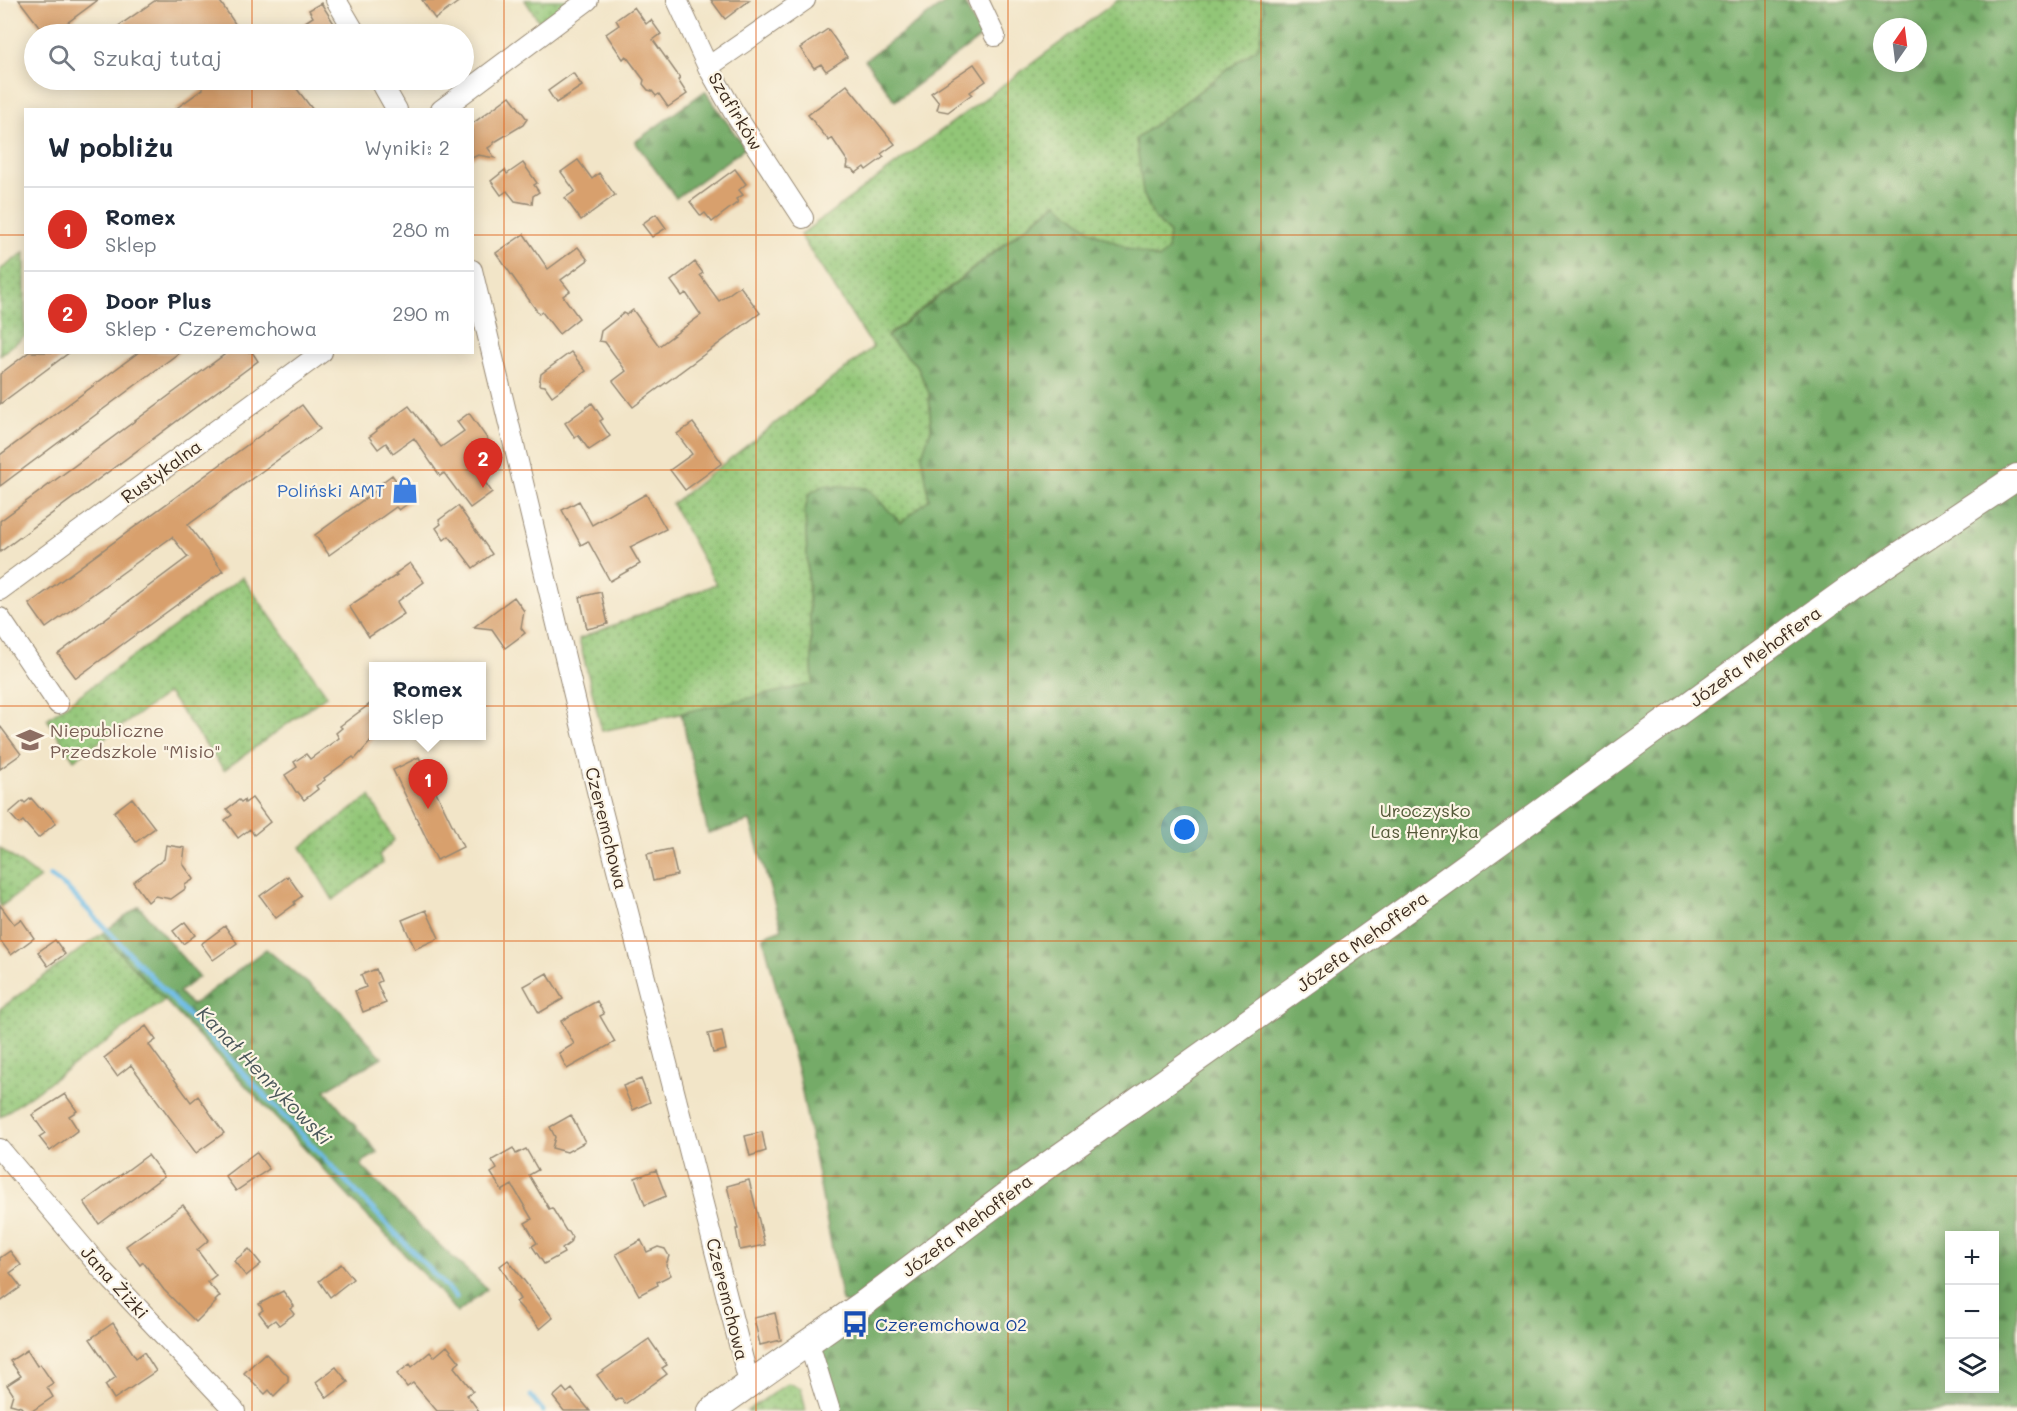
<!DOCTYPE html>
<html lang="pl">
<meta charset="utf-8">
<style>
:root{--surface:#fff;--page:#f6f6f7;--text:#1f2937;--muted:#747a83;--line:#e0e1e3;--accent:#d93025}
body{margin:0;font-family:Mali,sans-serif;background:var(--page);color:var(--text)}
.controls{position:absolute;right:18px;bottom:18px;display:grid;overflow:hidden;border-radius:0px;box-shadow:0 3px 15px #0003}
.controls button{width:54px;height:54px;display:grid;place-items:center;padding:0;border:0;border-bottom:2px solid var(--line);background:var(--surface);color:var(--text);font:30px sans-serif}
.compass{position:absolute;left:1873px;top:18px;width:54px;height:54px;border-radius:50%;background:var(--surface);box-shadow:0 3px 15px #0003;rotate:14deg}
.you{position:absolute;left:1185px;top:830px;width:21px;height:21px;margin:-15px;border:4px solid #fff;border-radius:50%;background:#1a73e8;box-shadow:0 0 0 9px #1a73e833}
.badge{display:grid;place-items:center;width:39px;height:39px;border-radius:50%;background:var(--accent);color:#fff;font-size:20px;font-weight:700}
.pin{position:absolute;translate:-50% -50px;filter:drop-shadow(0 2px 3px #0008)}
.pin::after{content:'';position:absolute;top:32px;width:21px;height:18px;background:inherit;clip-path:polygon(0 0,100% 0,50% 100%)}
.popup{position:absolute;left:369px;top:662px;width:117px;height:78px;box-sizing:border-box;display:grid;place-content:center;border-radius:0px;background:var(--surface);filter:drop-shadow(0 2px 4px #0005);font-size:20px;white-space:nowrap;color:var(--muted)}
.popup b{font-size:22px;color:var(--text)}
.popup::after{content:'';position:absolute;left:50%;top:100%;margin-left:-12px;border:12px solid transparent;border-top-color:var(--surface)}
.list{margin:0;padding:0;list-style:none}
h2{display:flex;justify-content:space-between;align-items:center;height:78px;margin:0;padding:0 24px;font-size:26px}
h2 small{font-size:20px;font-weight:400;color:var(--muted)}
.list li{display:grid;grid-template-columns:39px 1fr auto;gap:18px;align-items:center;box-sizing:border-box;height:84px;padding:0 24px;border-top:2px solid var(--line)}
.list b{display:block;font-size:22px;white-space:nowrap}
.list p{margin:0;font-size:20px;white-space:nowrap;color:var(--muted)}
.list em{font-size:20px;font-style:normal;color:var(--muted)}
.icon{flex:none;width:33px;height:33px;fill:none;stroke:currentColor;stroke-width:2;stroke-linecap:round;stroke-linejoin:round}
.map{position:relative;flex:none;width:2017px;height:1411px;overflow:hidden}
.search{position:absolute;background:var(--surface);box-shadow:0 3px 15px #0003;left:24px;top:24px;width:450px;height:66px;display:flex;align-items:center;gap:15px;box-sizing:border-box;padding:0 21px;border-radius:33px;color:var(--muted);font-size:22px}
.panel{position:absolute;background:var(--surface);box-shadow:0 3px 15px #0003;left:24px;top:108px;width:450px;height:246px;border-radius:0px}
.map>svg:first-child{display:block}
</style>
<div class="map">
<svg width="2017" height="1411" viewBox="0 0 2017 1411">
<defs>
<pattern id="grass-dots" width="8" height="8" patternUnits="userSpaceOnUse" patternTransform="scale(1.5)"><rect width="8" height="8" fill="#92c677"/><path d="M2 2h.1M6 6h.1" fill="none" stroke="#78a161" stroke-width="1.8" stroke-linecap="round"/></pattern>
<pattern id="forest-firs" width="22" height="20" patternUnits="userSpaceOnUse" patternTransform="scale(1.5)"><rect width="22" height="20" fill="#75ab68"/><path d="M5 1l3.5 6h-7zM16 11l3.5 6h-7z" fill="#618b55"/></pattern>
</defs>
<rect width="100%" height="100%" fill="#fcf5e5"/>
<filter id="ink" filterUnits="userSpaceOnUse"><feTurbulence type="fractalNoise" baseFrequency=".0167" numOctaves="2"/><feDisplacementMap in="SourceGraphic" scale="12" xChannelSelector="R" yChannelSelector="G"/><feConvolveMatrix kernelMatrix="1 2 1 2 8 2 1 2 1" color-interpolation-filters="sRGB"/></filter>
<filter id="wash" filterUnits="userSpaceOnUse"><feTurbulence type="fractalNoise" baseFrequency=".008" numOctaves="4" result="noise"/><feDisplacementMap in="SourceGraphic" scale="24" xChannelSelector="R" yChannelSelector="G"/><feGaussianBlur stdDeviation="1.35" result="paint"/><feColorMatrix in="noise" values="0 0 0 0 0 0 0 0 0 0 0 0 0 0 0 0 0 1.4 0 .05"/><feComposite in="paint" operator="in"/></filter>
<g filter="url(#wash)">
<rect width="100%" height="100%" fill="#f2e5c8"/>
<path fill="url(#grass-dots)" stroke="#66784a" stroke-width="1.5" d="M 525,0 L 571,0 L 540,23 Z
M 1118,0 L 1261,0 L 1265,11 L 1259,46 L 1136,139 L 1153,216 L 1169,233 L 1168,251 L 1159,259 L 1128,249 L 1094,233 L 1056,203 L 887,336 L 917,366 L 929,393 L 931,429 L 922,455 L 930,499 L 901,523 L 866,488 L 809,495 L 805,511 L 813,684 L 602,731 L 579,639 L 716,584 L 672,504 L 873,347 L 800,235 Z
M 25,252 L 25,336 L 0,355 L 0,270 Z
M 242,577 L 327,695 L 224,770 L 168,693 L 74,760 L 47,719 Z
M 370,796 L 394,840 L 379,855 L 383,863 L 333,900 L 301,847 Z
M 0,848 L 40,878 L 0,907 Z
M 101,934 L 165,1000 L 0,1117 L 0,1009 Z
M 788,1383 L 801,1388 L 806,1411 L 747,1411 Z"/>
<path fill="url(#forest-firs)" stroke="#586a43" stroke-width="1.5" fill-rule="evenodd" d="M 949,0 L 963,0 L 981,37 L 895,101 L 865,60 Z
M 1261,0 L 2017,0 L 2017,1411 L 839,1411 L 821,1350 L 868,1315 L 842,1301 L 799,1077 L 763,936 L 782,929 L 750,821 L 708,833 L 681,713 L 813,684 L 805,511 L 809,494 L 824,485 L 867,488 L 901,523 L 929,499 L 922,455 L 931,429 L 929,393 L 917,366 L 887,337 L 1057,203 L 1094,233 L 1128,248 L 1159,259 L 1167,251 L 1169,233 L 1153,216 L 1143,193 L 1136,139 L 1259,46 L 1264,11 ZM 1882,27 L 1918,27 L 1918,63 L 1882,63 ZM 1950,1236 L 1994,1236 L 1994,1388 L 1950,1388 Z
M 705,91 L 745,148 L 676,198 L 635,142 Z
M 139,906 L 199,977 L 179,992 L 192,1005 L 266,949 L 341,1011 L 382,1057 L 325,1090 L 378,1153 L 364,1161 L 361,1165 L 422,1229 L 487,1289 L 457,1313 C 420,1267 376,1227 336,1183 C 259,1099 180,1016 101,934 Z"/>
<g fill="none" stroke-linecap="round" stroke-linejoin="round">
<path stroke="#6dbce7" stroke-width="5" d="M 50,876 L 68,889 L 456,1297
M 531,1396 L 543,1411"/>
</g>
<g id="blocks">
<path fill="#d8a06d" d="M 19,0 L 98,0 L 52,34 L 45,34 Z
M 156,0 L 219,0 L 242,34 L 107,34 Z
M 422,0 L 461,0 L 435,19 Z
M 711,0 L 750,0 L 725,19 Z
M 321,3 L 335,25 L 321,34 L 287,34 L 313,17 L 309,10 Z
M 634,7 L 646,24 L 651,20 L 661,34 L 653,40 L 680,78 L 678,80 L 687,94 L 668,107 L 659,94 L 656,96 L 652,91 L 648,90 L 643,84 L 644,80 L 626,56 L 623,59 L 606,34 L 619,25 L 616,20 Z
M 828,29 L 847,57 L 826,71 L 821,64 L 814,68 L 800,48 Z
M 974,64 L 986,81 L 970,92 L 972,94 L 948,112 L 937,110 L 939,103 L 931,93 Z
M 573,73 L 582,86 L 556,103 L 548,91 Z
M 197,80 L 290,80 L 313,110 L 174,110 L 203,89 Z
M 847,85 L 895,144 L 881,154 L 884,157 L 866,170 L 864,167 L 856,173 L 853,169 L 847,168 L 848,162 L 832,138 L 829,141 L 808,115 Z
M 510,96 L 527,119 L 523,125 L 493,143 L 494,144 L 488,148 L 495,158 L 478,155 L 472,158 L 472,124 Z
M 578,160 L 592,179 L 599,173 L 615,195 L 581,220 L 565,198 L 575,191 L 561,172 Z
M 523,163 L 537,183 L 534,185 L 539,192 L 533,196 L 532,204 L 515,201 L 507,191 L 501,195 L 491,181 L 505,170 L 507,174 Z
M 735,169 L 746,184 L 739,190 L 743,195 L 736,199 L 738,202 L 712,222 L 705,213 L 701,216 L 690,202 Z
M 656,214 L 666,228 L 652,237 L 642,224 Z
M 524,234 L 548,269 L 578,247 L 588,260 L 561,280 L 570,291 L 563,296 L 579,318 L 559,334 L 542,312 L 539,314 L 496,253 Z
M 695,262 L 703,273 L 700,275 L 719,301 L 740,286 L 760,313 L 633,407 L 613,381 L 626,371 L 605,342 L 599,341 L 601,331 L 624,313 L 626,315 L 633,310 L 659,346 L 701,315 L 686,293 L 682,296 L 671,281 Z
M 29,352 L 70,352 L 0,404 L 0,374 Z
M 139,352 L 180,352 L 0,486 L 0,455 Z
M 228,352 L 252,352 L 258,361 L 0,552 L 0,521 Z
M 571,352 L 586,371 L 552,396 L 545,386 L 539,385 L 541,374 Z
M 592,403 L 603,419 L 600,421 L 610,436 L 589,450 L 578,435 L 575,438 L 565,423 Z
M 302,405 L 320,429 L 188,525 L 223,571 L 76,678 L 58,654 L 188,557 L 172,537 L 46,628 L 29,604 Z
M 409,406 L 441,447 L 464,431 L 457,422 L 469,413 L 491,444 L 469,460 L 492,492 L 470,508 L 444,473 L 440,476 L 414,438 L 393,453 L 386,443 L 378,449 L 369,437 L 377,431 L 376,430 Z
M 693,423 L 722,463 L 685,490 L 670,470 L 692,454 L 677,434 Z
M 392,475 L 411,501 L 399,510 L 396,507 L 329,555 L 315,535 L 381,487 L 380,484 Z
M 646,494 L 666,529 L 630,547 L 640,564 L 610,581 L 588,541 L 581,545 L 562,510 L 579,501 L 592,525 Z
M 458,506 L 492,554 L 473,568 L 449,536 L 444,540 L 436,528 L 441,524 L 439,520 Z
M 410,563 L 424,582 L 397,602 L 404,614 L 369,637 L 349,606 L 397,575 L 395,574 Z
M 601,592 L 608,624 L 587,629 L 580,597 Z
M 514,597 L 524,611 L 521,628 L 525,633 L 505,648 L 492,629 L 474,627 Z
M 374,701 L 374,738 L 355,759 L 353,757 L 324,778 L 325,780 L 316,786 L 318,789 L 304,800 L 298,792 L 296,792 L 285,775 L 297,767 L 294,762 L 306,754 L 310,759 L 339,738 L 336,733 L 342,728 L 340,726 Z
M 0,726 L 21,754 L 0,769 Z
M 419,757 L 463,847 L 437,860 L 393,770 Z
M 31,798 L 41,810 L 43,808 L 56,823 L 38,838 L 23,821 L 19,824 L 9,813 L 23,801 L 25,803 Z
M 132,798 L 155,828 L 136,842 L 114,812 Z
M 252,798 L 270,822 L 254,835 L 250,829 L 238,838 L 225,820 L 232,815 L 227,809 L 239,800 L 241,802 L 244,800 L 245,803 Z
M 166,845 L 185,848 L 183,864 L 194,879 L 185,885 L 185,889 L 171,899 L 155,896 L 148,902 L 133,882 L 164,859 Z
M 671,849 L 677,875 L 653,881 L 647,854 Z
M 288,876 L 302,896 L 294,902 L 295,904 L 276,918 L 260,896 Z
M 0,905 L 14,924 L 21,919 L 34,938 L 11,955 L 0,940 Z
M 426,910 L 439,938 L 415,949 L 402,920 Z
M 185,922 L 195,935 L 183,944 L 173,931 Z
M 225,926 L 237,943 L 213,960 L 201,944 Z
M 55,940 L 65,954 L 48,966 L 38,952 Z
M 376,969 L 381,981 L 377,983 L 386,1003 L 363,1012 L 355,991 L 366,987 L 361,975 Z
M 547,973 L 563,999 L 539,1013 L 524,986 Z
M 597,1001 L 604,1014 L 600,1016 L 615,1042 L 567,1069 L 559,1053 L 574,1044 L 561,1021 Z
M 146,1026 L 156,1040 L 149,1045 L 191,1102 L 198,1096 L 224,1133 L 196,1153 L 131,1065 L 117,1076 L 104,1058 Z
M 722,1031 L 726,1050 L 713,1053 L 708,1034 Z
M 641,1079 L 650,1102 L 633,1110 L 623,1086 Z
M 65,1094 L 77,1111 L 69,1116 L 78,1130 L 50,1151 L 39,1137 L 45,1133 L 32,1115 Z
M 571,1115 L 585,1142 L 567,1152 L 552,1148 L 555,1137 L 550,1127 Z
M 762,1132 L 766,1151 L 750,1156 L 745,1136 Z
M 513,1148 L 516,1154 L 526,1149 L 538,1170 L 529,1175 L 549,1209 L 552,1208 L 566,1231 L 569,1232 L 572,1237 L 570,1243 L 562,1249 L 564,1253 L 544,1264 L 532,1246 L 537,1243 L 525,1223 L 532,1219 L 512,1185 L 502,1191 L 491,1173 L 497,1169 L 492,1160 Z
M 256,1152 L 269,1169 L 236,1191 L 225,1176 Z
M 148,1155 L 164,1176 L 99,1224 L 84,1202 Z
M 656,1170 L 666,1196 L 645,1205 L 635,1178 Z
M 749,1180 L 765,1245 L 740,1250 L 736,1229 L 738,1229 L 727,1186 Z
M 183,1205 L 209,1240 L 197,1250 L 216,1275 L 207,1282 L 220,1296 L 215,1301 L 216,1302 L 196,1322 L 164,1290 L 143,1262 L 140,1265 L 126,1246 Z
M 641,1240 L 647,1252 L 658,1247 L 665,1249 L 669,1256 L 666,1265 L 671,1275 L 657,1282 L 658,1285 L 639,1295 L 616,1254 Z
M 249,1249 L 261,1264 L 246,1276 L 234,1261 Z
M 10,1251 L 21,1265 L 10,1273 L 21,1287 L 0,1302 L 0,1258 Z
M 508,1260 L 553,1318 L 540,1329 L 516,1302 L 520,1299 L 500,1266 Z
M 341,1264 L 353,1279 L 330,1297 L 319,1281 Z
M 283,1291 L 294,1306 L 290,1309 L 294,1314 L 279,1325 L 275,1320 L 268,1325 L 259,1313 L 263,1310 L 259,1304 Z
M 775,1313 L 781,1340 L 760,1345 L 754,1318 Z
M 113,1323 L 136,1358 L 144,1352 L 156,1371 L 114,1399 L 105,1385 L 116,1377 L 90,1339 Z
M 649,1339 L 667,1365 L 662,1368 L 667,1374 L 625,1404 L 621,1398 L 616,1401 L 597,1375 Z
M 447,1346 L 460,1362 L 454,1367 L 473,1391 L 467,1395 L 479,1411 L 437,1411 L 413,1383 L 407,1387 L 397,1374 L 410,1364 L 412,1367 L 430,1352 L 434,1357 Z
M 27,1350 L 37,1366 L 40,1364 L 53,1383 L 47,1387 L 53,1397 L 32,1411 L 24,1411 L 21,1407 L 10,1404 L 13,1394 L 7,1385 L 21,1376 L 10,1361 Z
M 265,1353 L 288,1376 L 288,1382 L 274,1396 L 269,1390 L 265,1394 L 244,1373 Z
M 336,1367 L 348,1382 L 327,1398 L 316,1382 Z
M 563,1388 L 567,1393 L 572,1389 L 590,1411 L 564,1411 L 553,1397 Z"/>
</g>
</g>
<g filter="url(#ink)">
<use href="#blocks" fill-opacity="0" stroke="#968873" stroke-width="1.5"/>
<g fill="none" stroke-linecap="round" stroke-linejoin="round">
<defs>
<path id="minor" d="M 336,0 L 356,34
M 677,0 L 708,67 L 733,111 L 803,218
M 978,0 L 995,36
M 708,67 L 805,0
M 380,80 L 397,110
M 441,110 L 588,0
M 472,270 L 598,795 L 749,1383
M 0,590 L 322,352
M 0,618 L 58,704
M 0,1149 L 104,1272 L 235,1411
M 806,1344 L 812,1353 L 830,1411"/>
<path id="tertiary" d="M 711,1411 L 867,1301 L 1027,1180 L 1432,891 L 1853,586 L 2017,477"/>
</defs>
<use href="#minor" stroke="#968873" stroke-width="22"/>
<use href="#tertiary" stroke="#968873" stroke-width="28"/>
<use href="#minor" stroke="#fff" stroke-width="20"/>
<use href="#tertiary" stroke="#fff" stroke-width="26"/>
</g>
</g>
<path fill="none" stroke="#df570d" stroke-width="1.5" stroke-opacity="0.55" d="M 252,0 L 252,34M 504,0 L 504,1411M 756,0 L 756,1411M 1008,0 L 1008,1411M 1261,0 L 1261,1411M 1513,0 L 1513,1411M 1765,0 L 1765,1411M 252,80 L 252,110M 0,235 L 26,235M 472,235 L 2017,235M 252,352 L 252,1411M 0,470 L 2017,470M 0,706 L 2017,706M 0,941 L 2017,941M 0,1176 L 2017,1176"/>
<defs>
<symbol id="shop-bare" viewBox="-9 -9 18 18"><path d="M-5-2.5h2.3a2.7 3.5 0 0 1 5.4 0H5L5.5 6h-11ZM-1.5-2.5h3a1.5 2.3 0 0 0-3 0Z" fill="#3f7fe0" stroke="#fcf5e5" stroke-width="2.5" paint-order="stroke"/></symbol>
<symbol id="school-bare" viewBox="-9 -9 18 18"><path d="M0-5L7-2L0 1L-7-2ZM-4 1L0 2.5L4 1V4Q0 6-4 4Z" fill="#8d6e63" stroke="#fcf5e5" stroke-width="2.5" paint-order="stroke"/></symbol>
<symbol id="bus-bare" viewBox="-9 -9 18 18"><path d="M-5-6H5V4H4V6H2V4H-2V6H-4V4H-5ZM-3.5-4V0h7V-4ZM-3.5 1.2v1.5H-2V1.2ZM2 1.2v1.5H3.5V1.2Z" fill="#1a4fb4" stroke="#fcf5e5" stroke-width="2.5" paint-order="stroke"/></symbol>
</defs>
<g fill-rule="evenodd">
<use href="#shop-bare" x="386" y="471" width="38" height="38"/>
<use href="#school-bare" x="11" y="721" width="38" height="38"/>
<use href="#bus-bare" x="836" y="1305" width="38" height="38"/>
</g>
<g text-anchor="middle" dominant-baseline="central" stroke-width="4.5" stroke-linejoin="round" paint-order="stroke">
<g font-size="18" fill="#3b2a1e" stroke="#fcf5e5">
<text transform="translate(736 111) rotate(59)">Szafirków</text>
<text transform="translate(161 471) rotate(-36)">Rustykalna</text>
<text transform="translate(1755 656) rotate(-36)">Józefa Mehoffera</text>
<text transform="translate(607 828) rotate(76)">Czeremchowa</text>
<text transform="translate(1362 941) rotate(-36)">Józefa Mehoffera</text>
<text transform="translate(967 1225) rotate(-37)">Józefa Mehoffera</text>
<text transform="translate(115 1282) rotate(48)">Jana Żiżki</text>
<text transform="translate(728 1299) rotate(76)">Czeremchowa</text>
</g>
<g font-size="18" fill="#366cbe" stroke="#fcf5e5" text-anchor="end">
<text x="385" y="490">Poliński AMT</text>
</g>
<g font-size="18" fill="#785e54" stroke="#fcf5e5" text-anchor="start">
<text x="50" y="730">Niepubliczne<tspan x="50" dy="21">Przedszkole "Misio"</tspan></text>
</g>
<g font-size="18" fill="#555939" stroke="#fcf5e5">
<text x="1425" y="810">Uroczysko<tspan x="1425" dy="21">Las Henryka</tspan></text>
</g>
<g font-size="18" fill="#164399" stroke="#fcf5e5" text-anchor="start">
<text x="875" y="1324">Czeremchowa 02</text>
</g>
<g font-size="20" font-style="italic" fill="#4a565a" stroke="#fcf5e5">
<text transform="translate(265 1075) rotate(46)">Kanał Henrykowski</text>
</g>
</g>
</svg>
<div class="controls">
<button>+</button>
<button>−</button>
<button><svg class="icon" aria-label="layers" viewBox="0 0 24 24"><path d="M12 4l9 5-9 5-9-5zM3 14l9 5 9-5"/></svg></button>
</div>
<svg class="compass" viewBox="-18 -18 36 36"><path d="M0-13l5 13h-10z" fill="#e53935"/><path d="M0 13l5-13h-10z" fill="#747a83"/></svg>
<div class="you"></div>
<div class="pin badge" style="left:428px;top:809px">1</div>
<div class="popup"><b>Romex</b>Sklep</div>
<div class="pin badge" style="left:483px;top:488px">2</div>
<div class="search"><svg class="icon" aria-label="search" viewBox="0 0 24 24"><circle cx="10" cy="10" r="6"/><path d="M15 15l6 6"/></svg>Szukaj tutaj</div>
<section class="panel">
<h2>W pobliżu<small>Wyniki: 2</small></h2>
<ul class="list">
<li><span class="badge">1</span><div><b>Romex</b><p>Sklep</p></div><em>280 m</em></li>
<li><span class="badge">2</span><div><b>Door Plus</b><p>Sklep · Czeremchowa</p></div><em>290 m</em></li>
</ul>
</section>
</div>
